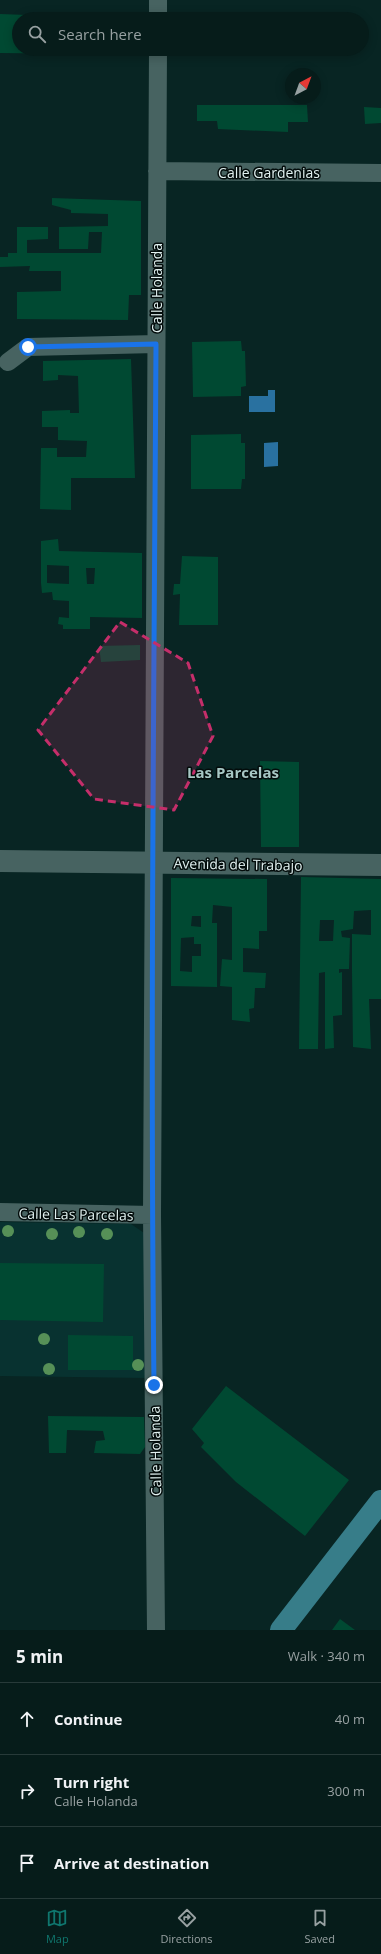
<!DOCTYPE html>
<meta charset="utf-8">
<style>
:root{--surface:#061c1a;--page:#142927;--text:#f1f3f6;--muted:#98a1a2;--line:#273a39;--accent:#0f766e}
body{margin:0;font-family:"Open Sans",sans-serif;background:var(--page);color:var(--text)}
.compass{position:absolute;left:285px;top:68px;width:36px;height:36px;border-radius:50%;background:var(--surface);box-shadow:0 2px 10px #0003;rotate:41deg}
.stop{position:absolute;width:12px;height:12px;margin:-9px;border:3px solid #1a73e8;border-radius:50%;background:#fff}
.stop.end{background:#1a73e8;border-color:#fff;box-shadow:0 1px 4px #0008}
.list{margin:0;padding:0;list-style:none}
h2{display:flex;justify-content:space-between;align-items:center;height:52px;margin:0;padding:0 16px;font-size:17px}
h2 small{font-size:13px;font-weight:400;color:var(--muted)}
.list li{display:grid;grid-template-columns:26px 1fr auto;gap:12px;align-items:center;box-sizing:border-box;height:72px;padding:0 16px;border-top:1px solid var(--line)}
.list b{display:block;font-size:15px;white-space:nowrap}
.list p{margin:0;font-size:13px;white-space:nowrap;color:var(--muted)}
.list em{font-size:13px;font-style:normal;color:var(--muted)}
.icon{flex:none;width:22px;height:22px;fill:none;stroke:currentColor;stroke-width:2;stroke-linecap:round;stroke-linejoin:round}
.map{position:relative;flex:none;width:381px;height:1630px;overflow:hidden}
.search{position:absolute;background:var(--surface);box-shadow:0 2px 10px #0003;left:12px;right:12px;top:12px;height:44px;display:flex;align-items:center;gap:10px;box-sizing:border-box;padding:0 14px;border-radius:22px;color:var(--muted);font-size:15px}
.sheet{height:268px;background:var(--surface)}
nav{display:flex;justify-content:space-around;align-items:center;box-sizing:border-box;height:56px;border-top:1px solid var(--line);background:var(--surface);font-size:11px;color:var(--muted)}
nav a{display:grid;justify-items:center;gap:2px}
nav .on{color:var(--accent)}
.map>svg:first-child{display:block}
</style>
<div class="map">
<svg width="381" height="1630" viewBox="0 0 381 1630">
<rect width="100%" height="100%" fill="#082523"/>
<path fill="#083230" d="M 0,1222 L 131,1224 L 144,1233 L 145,1378 L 0,1376 Z"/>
<path fill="#2971a0" d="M 268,390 L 275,390 L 275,412 L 249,412 L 249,396 L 268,396 Z
M 278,442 L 278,466 L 264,467 L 264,443 Z"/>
<path fill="#004932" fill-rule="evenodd" d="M 0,14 L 82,17 L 82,19 L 19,19 L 19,49 L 82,49 L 82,54 L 0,53 Z
M 197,105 L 307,105 L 308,122 L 288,122 L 288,132 L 218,129 L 217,121 L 197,121 Z
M 364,107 L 381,108 L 381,123 L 365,124 Z
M 52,198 L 141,201 L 141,295 L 129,295 L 128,320 L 17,319 L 17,292 L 61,291 L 61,271 L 29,271 L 30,266 L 0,267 L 0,257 L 8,257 L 8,253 L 17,253 L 17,227 L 48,227 L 48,239 L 27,240 L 27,253 L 101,253 L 102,232 L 89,232 L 88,249 L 59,249 L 59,227 L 108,226 L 108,214 L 71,213 L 71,210 L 52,205 Z
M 241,341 L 242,351 L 245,351 L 246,386 L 241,387 L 241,396 L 193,397 L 192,342 Z
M 131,359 L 135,478 L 71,478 L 71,510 L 40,509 L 41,448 L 57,448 L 57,457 L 86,457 L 87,441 L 58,440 L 58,427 L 42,427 L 42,411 L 70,410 L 70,413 L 79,413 L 78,376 L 58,375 L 58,380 L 43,381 L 43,361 Z
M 241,434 L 241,443 L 245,443 L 245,479 L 242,479 L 241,489 L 191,489 L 191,435 Z
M 58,539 L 59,551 L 142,553 L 142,618 L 90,617 L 90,629 L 63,629 L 63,625 L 58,624 L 59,617 L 69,618 L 69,601 L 53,600 L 52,592 L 42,593 L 41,583 L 41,541 ZM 47,565 L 69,566 L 69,584 L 47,583 ZM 86,568 L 95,568 L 94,584 L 87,584 Z
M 182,556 L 218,557 L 218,625 L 179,625 L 180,594 L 173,595 L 174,584 L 180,584 Z
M 140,645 L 140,660 L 101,662 L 99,646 Z
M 260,761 L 299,762 L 299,847 L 261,847 Z
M 301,877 L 381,879 L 381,999 L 369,999 L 371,1049 L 353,1047 L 352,971 L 352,934 L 371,935 L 371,910 L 354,911 L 353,929 L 341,931 L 342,937 L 350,938 L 349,969 L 339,969 L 339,973 L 342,972 L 342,1015 L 333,1016 L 334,1048 L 325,1049 L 325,972 L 319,973 L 318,1049 L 299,1049 ZM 320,920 L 334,920 L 333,941 L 319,941 Z
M 171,878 L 267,879 L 267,931 L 259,931 L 259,949 L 243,948 L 243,972 L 266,973 L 265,988 L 255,988 L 254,1008 L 249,1009 L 250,1022 L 232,1020 L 232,987 L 220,986 L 222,959 L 232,960 L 232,907 L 213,905 L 212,923 L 217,923 L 217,987 L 171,986 ZM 192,916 L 201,916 L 201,927 L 191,926 ZM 194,937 L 194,944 L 201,944 L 201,956 L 192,956 L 192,972 L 180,971 L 181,938 Z
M 0,1263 L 104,1264 L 103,1322 L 0,1320 Z
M 68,1335 L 133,1336 L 133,1370 L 68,1370 Z
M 226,1386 L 349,1480 L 305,1536 L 236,1482 L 201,1447 L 204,1443 L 192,1429 Z
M 48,1416 L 144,1417 L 145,1447 L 140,1454 L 94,1453 L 96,1441 L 105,1440 L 103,1431 L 67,1430 L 66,1453 L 49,1453 Z
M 340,1619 L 355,1630 L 332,1630 Z"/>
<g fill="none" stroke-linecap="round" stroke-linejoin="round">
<path stroke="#476361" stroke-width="18" d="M 158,19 L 158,0
M 157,171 L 381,173
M 8,362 L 28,347 L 156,344
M 0,1212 L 152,1215
M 156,1630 L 152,1215 L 158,49"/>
<path stroke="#476361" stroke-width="22" d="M 0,861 L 381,865"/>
<path stroke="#377d89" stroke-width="22" d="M 281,1630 L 381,1501"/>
</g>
<g fill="#569057">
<circle cx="8" cy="1231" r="6"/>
<circle cx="79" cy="1232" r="6"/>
<circle cx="52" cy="1234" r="6"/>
<circle cx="107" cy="1234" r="6"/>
<circle cx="44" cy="1339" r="6"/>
<circle cx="138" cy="1365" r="6"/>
<circle cx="49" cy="1369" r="6"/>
</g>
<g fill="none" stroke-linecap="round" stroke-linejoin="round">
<path stroke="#1a73e8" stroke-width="5" d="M 28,347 L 156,344 C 154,691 150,1038 154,1385"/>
</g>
<path fill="#c52e6a" fill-opacity="0.2" stroke="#c52e6a" stroke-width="3" stroke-dasharray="8 5" stroke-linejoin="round" d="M 120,622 L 188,663 L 213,736 L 174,810 L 94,799 L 38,730 Z"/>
<g text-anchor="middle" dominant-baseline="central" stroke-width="3" stroke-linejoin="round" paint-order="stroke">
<g font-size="14" fill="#e1f1f0" stroke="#030c0b">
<text x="269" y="172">Calle Gardenias</text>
<text transform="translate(156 288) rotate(-90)">Calle Holanda</text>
<text transform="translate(238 864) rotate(1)">Avenida del Trabajo</text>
<text transform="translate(76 1214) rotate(1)">Calle Las Parcelas</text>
<text transform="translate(155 1451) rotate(-91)">Calle Holanda</text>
</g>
<g font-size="15" font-weight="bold" fill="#a7c7c4" stroke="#030c0b">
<text x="233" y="772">Las Parcelas</text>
</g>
</g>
</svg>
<svg class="compass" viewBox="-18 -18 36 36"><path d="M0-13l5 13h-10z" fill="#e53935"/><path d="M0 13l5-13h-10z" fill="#98a1a2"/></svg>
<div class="stop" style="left:28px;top:347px"></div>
<div class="stop end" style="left:154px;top:1385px"></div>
<div class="search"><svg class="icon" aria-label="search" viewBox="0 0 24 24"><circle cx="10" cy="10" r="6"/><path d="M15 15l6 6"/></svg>Search here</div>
</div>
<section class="sheet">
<h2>5 min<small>Walk · 340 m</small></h2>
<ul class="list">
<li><svg class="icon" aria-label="ahead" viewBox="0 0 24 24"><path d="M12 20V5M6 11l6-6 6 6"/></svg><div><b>Continue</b></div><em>40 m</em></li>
<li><svg class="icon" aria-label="right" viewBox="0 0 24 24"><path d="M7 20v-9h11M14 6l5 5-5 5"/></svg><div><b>Turn right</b><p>Calle Holanda</p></div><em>300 m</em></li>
<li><svg class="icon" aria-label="arrive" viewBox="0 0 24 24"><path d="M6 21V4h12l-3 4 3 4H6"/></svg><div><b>Arrive at destination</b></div></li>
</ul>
</section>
<nav>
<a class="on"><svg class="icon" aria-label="map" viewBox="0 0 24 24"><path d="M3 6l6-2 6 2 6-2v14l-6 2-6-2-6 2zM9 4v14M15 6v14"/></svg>Map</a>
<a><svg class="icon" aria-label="directions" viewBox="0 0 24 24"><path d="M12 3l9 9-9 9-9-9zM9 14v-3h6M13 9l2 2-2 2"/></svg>Directions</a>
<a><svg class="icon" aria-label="saved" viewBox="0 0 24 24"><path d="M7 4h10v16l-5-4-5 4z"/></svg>Saved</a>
</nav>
